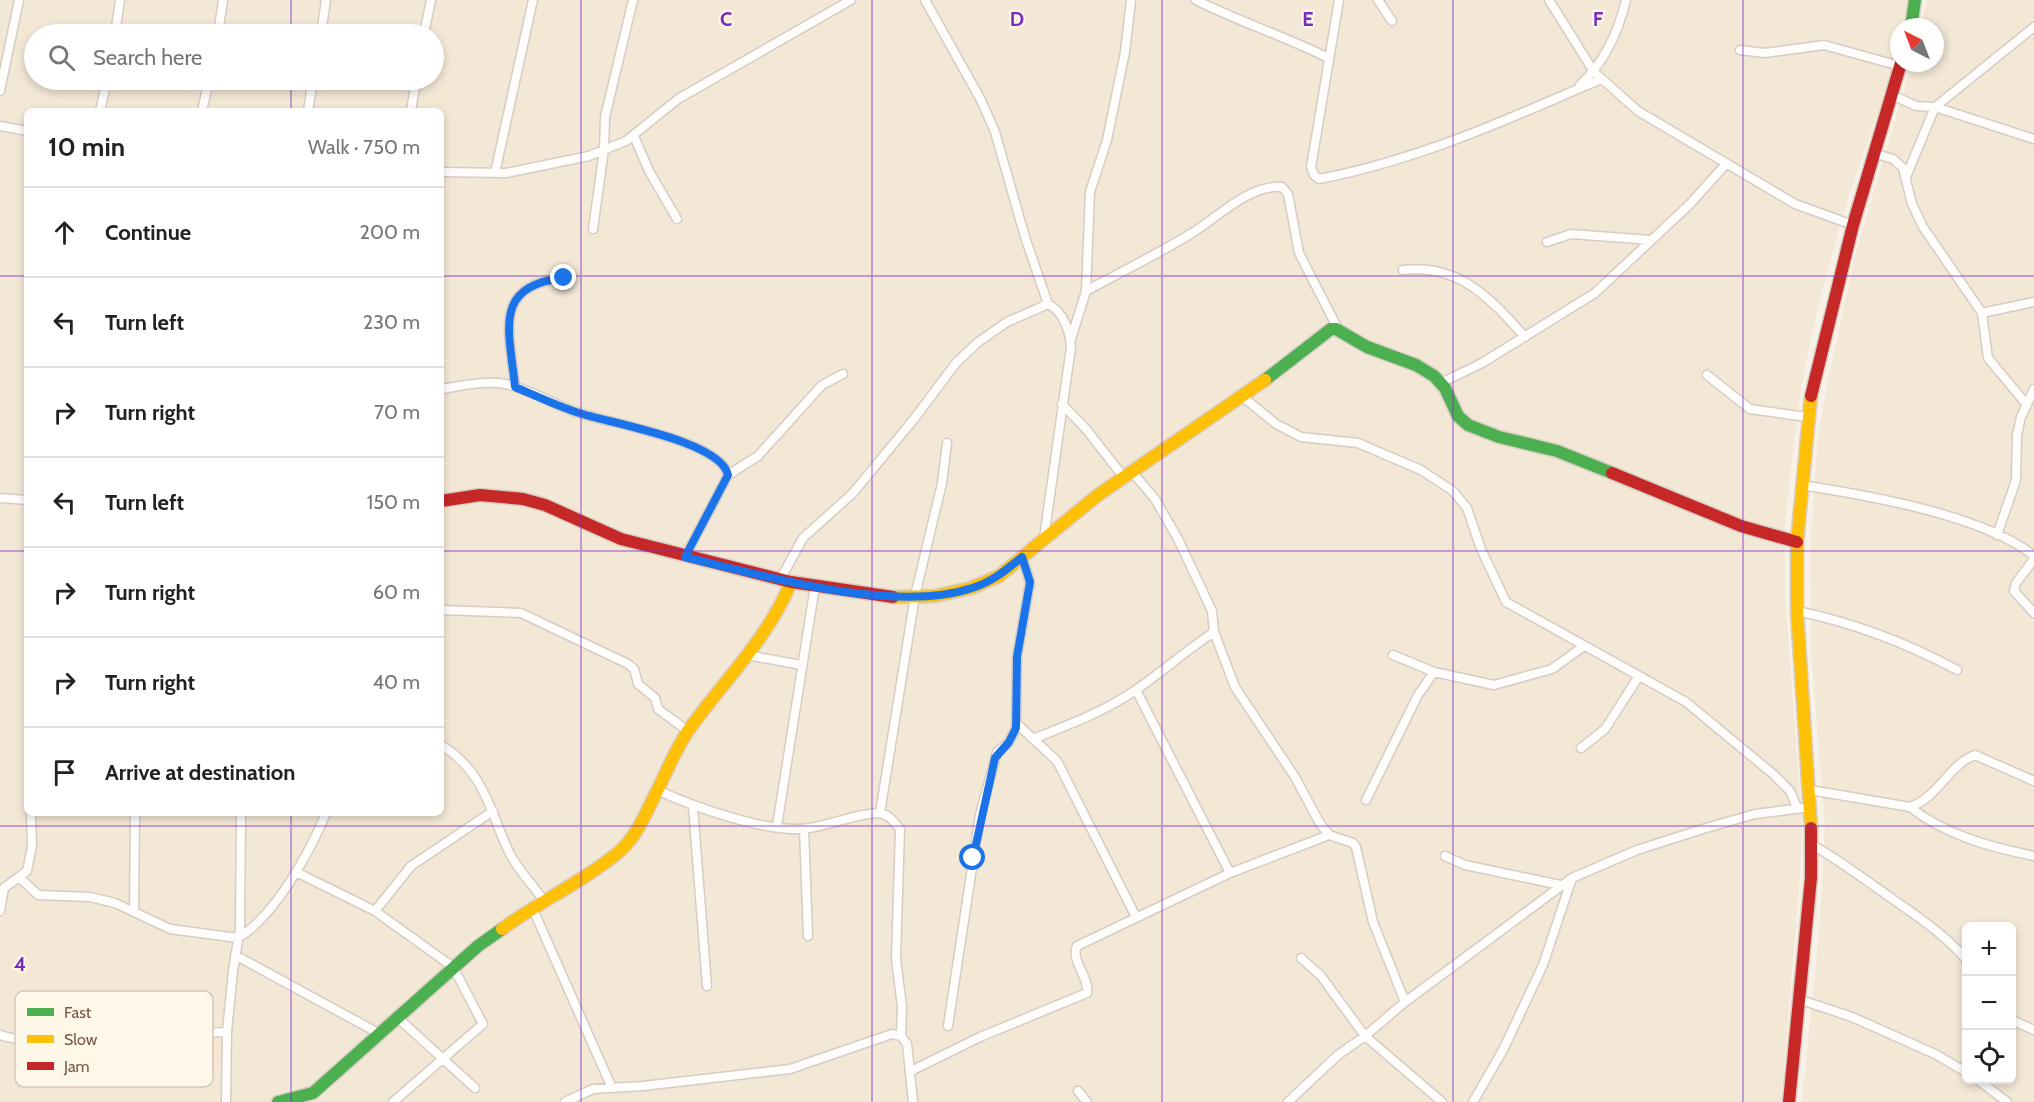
<!DOCTYPE html>
<meta charset="utf-8">
<style>
:root{--surface:#fff;--page:#f6f6f6;--text:#222;--muted:#767676;--line:#e0e0e0}
body{margin:0;font-family:Cabin,sans-serif;background:var(--page);color:var(--text)}
.controls{position:absolute;right:18px;bottom:18px;display:grid;overflow:hidden;border-radius:9px;box-shadow:0 3px 9px #0003}
.controls button{width:54px;height:54px;display:grid;place-items:center;padding:0;border:0;border-bottom:2px solid var(--line);background:var(--surface);color:var(--text);font:30px sans-serif}
.compass{position:absolute;left:1890px;top:18px;width:54px;height:54px;border-radius:50%;background:var(--surface);box-shadow:0 3px 9px #0003;rotate:318deg}
.stop{position:absolute;width:18px;height:18px;margin:-14px;border:4px solid #1a73e8;border-radius:50%;background:#fff}
.stop.end{background:#1a73e8;border-color:#fff;box-shadow:0 2px 6px #0008}
.list{margin:0;padding:0;list-style:none}
h2{display:flex;justify-content:space-between;align-items:center;height:78px;margin:0;padding:0 24px;font-size:26px}
h2 small{font-size:20px;font-weight:400;color:var(--muted)}
.list li{display:grid;grid-template-columns:39px 1fr auto;gap:18px;align-items:center;box-sizing:border-box;height:90px;padding:0 24px;border-top:2px solid var(--line)}
.list b{display:block;font-size:22px;white-space:nowrap}
.list em{font-size:20px;font-style:normal;color:var(--muted)}
.icon{flex:none;width:33px;height:33px;fill:none;stroke:currentColor;stroke-width:2;stroke-linecap:round;stroke-linejoin:round}
.map{position:relative;flex:none;width:2034px;height:1102px;overflow:hidden}
.search{position:absolute;background:var(--surface);box-shadow:0 3px 9px #0003;left:24px;top:24px;width:420px;height:66px;display:flex;align-items:center;gap:15px;box-sizing:border-box;padding:0 21px;border-radius:33px;color:var(--muted);font-size:22px}
.panel{position:absolute;background:var(--surface);box-shadow:0 3px 9px #0003;left:24px;top:108px;width:420px;height:708px;border-radius:9px}
.map>svg:first-child{display:block}
</style>
<div class="map">
<svg width="2034" height="1102" viewBox="0 0 2034 1102">
<rect width="100%" height="100%" fill="#f7f1e7"/>
<path fill="#f3e7d6" fill-rule="evenodd" d="M 0,0 L 1908,0 L 1903,27 L 1899,27 L 1899,44 L 1891,74 L 1846,204 L 1818,306 L 1804,372 L 1795,431 L 1785,521 L 1785,593 L 1802,824 L 1800,874 L 1781,1102 L 0,1102 ZM 34,34 L 434,34 L 434,80 L 34,80 ZM 27,111 L 441,111 L 441,813 L 27,813 Z
M 1927,0 L 2034,0 L 2034,1102 L 1802,1102 L 1820,924 L 1825,826 L 1811,647 L 1810,560 L 1817,448 L 1825,395 L 1856,252 L 1912,63 L 1935,63 L 1935,27 L 1921,27 ZM 1966,926 L 2012,926 L 2012,1080 L 1966,1080 Z"/>
<g fill="none" stroke-linecap="round" stroke-linejoin="round">
<defs>
<path id="street" d="M 925,0 L 981,100 L 995,132 L 1025,237 L 1048,304
M 1196,0 C 1239,22 1285,36 1328,58
M 1339,0 L 1311,167 L 1314,175 L 1319,179 C 1418,160 1509,119 1601,79
M 1378,0 L 1392,21
M 1549,0 L 1594,72 L 1638,111 L 1795,204 L 1853,225
M 115,34 L 120,0
M 218,34 L 223,0
M 321,34 L 326,0
M 424,34 L 431,0
M 1740,50 L 1765,53 L 1824,45 L 1900,66
M 1580,85 C 1605,62 1618,33 1626,0
M 0,91 L 19,0
M 1892,95 L 1916,106 L 1935,107 L 2034,27
M 100,111 L 107,80
M 202,111 L 209,80
M 308,111 L 313,80
M 411,111 L 416,80
M 0,126 L 27,131
M 634,136 L 649,171 L 677,219
M 1873,153 L 1893,159 L 1903,168 L 1912,204 L 1923,227 L 1982,313
M 441,172 L 506,173 L 589,156 L 626,141 L 678,99 L 851,0
M 495,173 L 533,0
M 1906,177 L 1935,107 L 2034,139
M 593,229 L 604,150 L 605,117 L 633,0
M 1547,242 L 1571,234 L 1651,240
M 1403,270 C 1460,264 1490,298 1525,337
M 1086,291 C 1121,272 1158,254 1192,233 C 1218,217 1250,184 1282,187 L 1288,194 L 1299,253 L 1338,329
M 1071,339 L 1086,291 L 1090,192 L 1107,140 L 1125,52 L 1131,0
M 1707,375 L 1750,409 L 1807,417
M 1441,383 L 1482,363 L 1595,293 L 1689,205 L 1725,165
M 515,387 C 510,333 491,285 564,278
M 441,389 C 462,386 485,380 505,384 C 530,389 554,405 579,413 C 609,423 721,441 728,475 L 685,557
M 1243,397 L 1276,424 L 1301,437 L 1358,443 L 1421,470 L 1453,491 L 1467,508 L 1481,549 L 1506,602 L 1686,702 L 1773,774 L 1790,791 L 1797,807
M 1062,404 L 1086,429 L 1125,479
M 2027,405 L 1988,358 L 1982,313 L 2034,302
M 1133,473 L 1155,499 L 1178,539 L 1212,611 L 1214,632 L 1235,687 L 1295,777 L 1319,822 L 1329,835 L 1353,843 L 1356,847 L 1373,922 L 1405,1002
M 728,475 L 758,456 L 822,385 L 843,374
M 1801,485 C 1866,495 1984,515 2034,556
M 0,498 L 27,500
M 1997,535 L 2016,480 L 2017,435 L 2021,417 L 2034,389
M 2034,559 L 2016,583 L 2014,591 L 2034,613
M 780,580 L 803,538 L 853,493 L 914,419 L 956,363 L 977,343 L 1007,322 L 1048,304 C 1063,311 1070,331 1071,347 L 1044,538
M 441,610 L 521,613 L 628,664 L 634,669 L 638,684 L 655,698 L 658,709 L 688,731
M 1797,611 C 1855,623 1905,642 1957,670
M 747,655 L 801,665
M 1393,655 L 1434,672 L 1494,685 L 1552,669 L 1584,646
M 1136,690 L 1230,873
M 1016,723 L 1057,761 L 1136,917
M 1033,739 C 1068,725 1106,711 1137,689 C 1163,671 1187,650 1214,632
M 441,745 C 485,772 489,810 509,852 C 517,869 533,885 544,901
M 1581,748 L 1605,729 L 1639,676
M 657,790 C 694,807 762,831 802,829 C 827,827 856,813 879,813 C 889,814 894,822 900,829 L 896,959 L 902,1007 L 901,1036
M 1810,790 L 1910,807 C 1938,798 1948,765 1975,755 L 2034,781
M 1366,800 L 1418,695 L 1434,672
M 693,807 L 707,986
M 1910,807 C 1945,835 1990,847 2034,856
M 880,813 L 915,596 L 942,483 L 947,443
M 777,826 L 815,586
M 804,829 L 808,936
M 1811,844 C 1837,859 1860,876 1884,893 C 1914,914 1942,932 1966,959
M 1445,856 L 1465,865 L 1560,885
M 296,872 L 375,911 L 453,967 L 483,1024 L 393,1102
M 20,878 L 38,895 L 90,897 L 115,903 L 170,929 L 238,938 C 275,916 310,852 326,813
M 532,907 L 612,1088
M 0,911 L 4,888 L 27,871 L 32,846 L 31,813
M 375,911 L 411,866 L 493,811
M 134,912 L 135,813
M 235,955 L 380,1034
M 1801,1000 L 1852,1017 L 1935,1054 L 1966,1072
M 398,1018 L 475,1088
M 2012,1020 L 2034,1030
M 948,1026 L 980,815 L 997,752 L 1009,742 L 1016,728 L 1017,657 L 1030,582 L 1022,557
M 0,1035 C 34,1046 63,1035 97,1032 C 140,1029 184,1034 227,1032
M 911,1071 L 980,1037 L 1087,993 C 1090,978 1070,960 1077,946 L 1230,873 L 1329,835
M 1978,1080 L 2007,1102
M 1078,1091 L 1087,1102
M 226,1102 L 227,1032 L 233,971 L 240,928 L 241,813
M 565,1102 L 593,1089 L 643,1086 L 790,1069 L 892,1034 L 901,1036 L 907,1044 L 913,1102
M 1288,1102 L 1338,1055 L 1365,1036 L 1321,976 L 1301,958
M 1442,1102 L 1365,1036 L 1405,1002 L 1572,878 L 1637,850 L 1706,828 L 1755,814 L 1811,807
M 1473,1102 L 1503,1050 L 1543,965 L 1572,878"/>
<path id="fast" d="M 1911,27 L 1915,0
M 1265,380 L 1331,329 L 1336,329 L 1367,347 L 1416,365 L 1434,376 L 1445,388 L 1458,416 L 1468,425 L 1499,437 L 1557,451 L 1612,473
M 278,1102 L 313,1093 L 478,946 L 502,929"/>
<path id="slow" d="M 1811,396 L 1797,542 L 1797,611 L 1811,828
M 893,597 L 935,596 L 971,588 L 999,576 L 1098,495 L 1265,380
M 502,929 C 540,901 583,882 620,851 C 638,835 647,810 658,789 C 668,769 677,746 690,728 C 724,681 769,637 791,582"/>
<path id="jam" d="M 1811,396 L 1853,225 L 1901,63
M 1612,473 L 1741,526 L 1797,542
M 441,501 L 480,495 L 523,499 L 545,505 L 621,539 L 791,582 L 893,597
M 1789,1102 L 1811,878 L 1811,828"/>
</defs>
<use href="#street" stroke="#d6ccc2" stroke-width="11"/>
<use href="#fast" stroke="#d8cdc3" stroke-width="15"/>
<use href="#slow" stroke="#d8cdc3" stroke-width="15"/>
<use href="#jam" stroke="#d8cdc3" stroke-width="15"/>
<use href="#street" stroke="#fefdfb" stroke-width="8"/>
<use href="#fast" stroke="#4caf50" stroke-width="12"/>
<use href="#slow" stroke="#ffc107" stroke-width="12"/>
<use href="#jam" stroke="#c62828" stroke-width="12"/>
</g>
<g fill="none" stroke-linecap="round" stroke-linejoin="round">
<path stroke="#1a73e8" stroke-width="8" d="M 564,278 C 491,285 510,333 515,387 C 536,396 557,406 579,413 C 609,423 721,441 728,475 L 685,557 C 764,576 894,614 972,588 C 992,582 1006,570 1022,557 L 1030,582 L 1017,657 L 1016,728 L 1009,742 L 995,758 L 973,858"/>
</g>
<path fill="none" stroke="#7b2cbf" stroke-width="1.5" stroke-opacity="0.55" d="M 291,0 L 291,34M 581,0 L 581,1102M 872,0 L 872,1102M 1162,0 L 1162,1102M 1453,0 L 1453,1102M 1743,0 L 1743,1102M 291,80 L 291,111M 0,276 L 27,276M 441,276 L 2034,276M 0,551 L 27,551M 441,551 L 2034,551M 291,813 L 291,1102M 0,826 L 2034,826"/>
<rect x="15" y="991" width="198" height="96" rx="9" fill="#fff7e8" stroke="#d6c8b7" stroke-width="1.5"/>
<rect x="27" y="1008" width="27" height="8" fill="#4caf50"/>
<rect x="27" y="1035" width="27" height="8" fill="#ffc107"/>
<rect x="27" y="1062" width="27" height="8" fill="#c62828"/>
<g font-size="16" fill="#765946">
<text x="64" y="1018">Fast</text>
<text x="64" y="1045">Slow</text>
<text x="64" y="1072">Jam</text>
</g>
<g font-size="20" text-anchor="middle" font-weight="bold" fill="#7b2cbf" stroke="#fff7e8" stroke-width="4.5" stroke-linejoin="round" paint-order="stroke">
<text x="726" y="26">C</text>
<text x="1017" y="26">D</text>
<text x="1308" y="26">E</text>
<text x="1598" y="26">F</text>
<text x="20" y="971">4</text>
</g>
</svg>
<div class="controls">
<button>+</button>
<button>−</button>
<button><svg class="icon" aria-label="locate" viewBox="0 0 24 24"><circle cx="12" cy="12" r="6"/><path d="M12 2v4M12 18v4M2 12h4M18 12h4"/></svg></button>
</div>
<svg class="compass" viewBox="-18 -18 36 36"><path d="M0-13l5 13h-10z" fill="#e53935"/><path d="M0 13l5-13h-10z" fill="#767676"/></svg>
<div class="stop" style="left:973px;top:858px"></div>
<div class="stop end" style="left:564px;top:278px"></div>
<div class="search"><svg class="icon" aria-label="search" viewBox="0 0 24 24"><circle cx="10" cy="10" r="6"/><path d="M15 15l6 6"/></svg>Search here</div>
<section class="panel">
<h2>10 min<small>Walk · 750 m</small></h2>
<ul class="list">
<li><svg class="icon" aria-label="ahead" viewBox="0 0 24 24"><path d="M12 20V5M6 11l6-6 6 6"/></svg><div><b>Continue</b></div><em>200 m</em></li>
<li><svg class="icon" aria-label="left" viewBox="0 0 24 24"><path d="M17 20v-9H6M10 6l-5 5 5 5"/></svg><div><b>Turn left</b></div><em>230 m</em></li>
<li><svg class="icon" aria-label="right" viewBox="0 0 24 24"><path d="M7 20v-9h11M14 6l5 5-5 5"/></svg><div><b>Turn right</b></div><em>70 m</em></li>
<li><svg class="icon" aria-label="left" viewBox="0 0 24 24"><path d="M17 20v-9H6M10 6l-5 5 5 5"/></svg><div><b>Turn left</b></div><em>150 m</em></li>
<li><svg class="icon" aria-label="right" viewBox="0 0 24 24"><path d="M7 20v-9h11M14 6l5 5-5 5"/></svg><div><b>Turn right</b></div><em>60 m</em></li>
<li><svg class="icon" aria-label="right" viewBox="0 0 24 24"><path d="M7 20v-9h11M14 6l5 5-5 5"/></svg><div><b>Turn right</b></div><em>40 m</em></li>
<li><svg class="icon" aria-label="arrive" viewBox="0 0 24 24"><path d="M6 21V4h12l-3 4 3 4H6"/></svg><div><b>Arrive at destination</b></div></li>
</ul>
</section>
</div>
